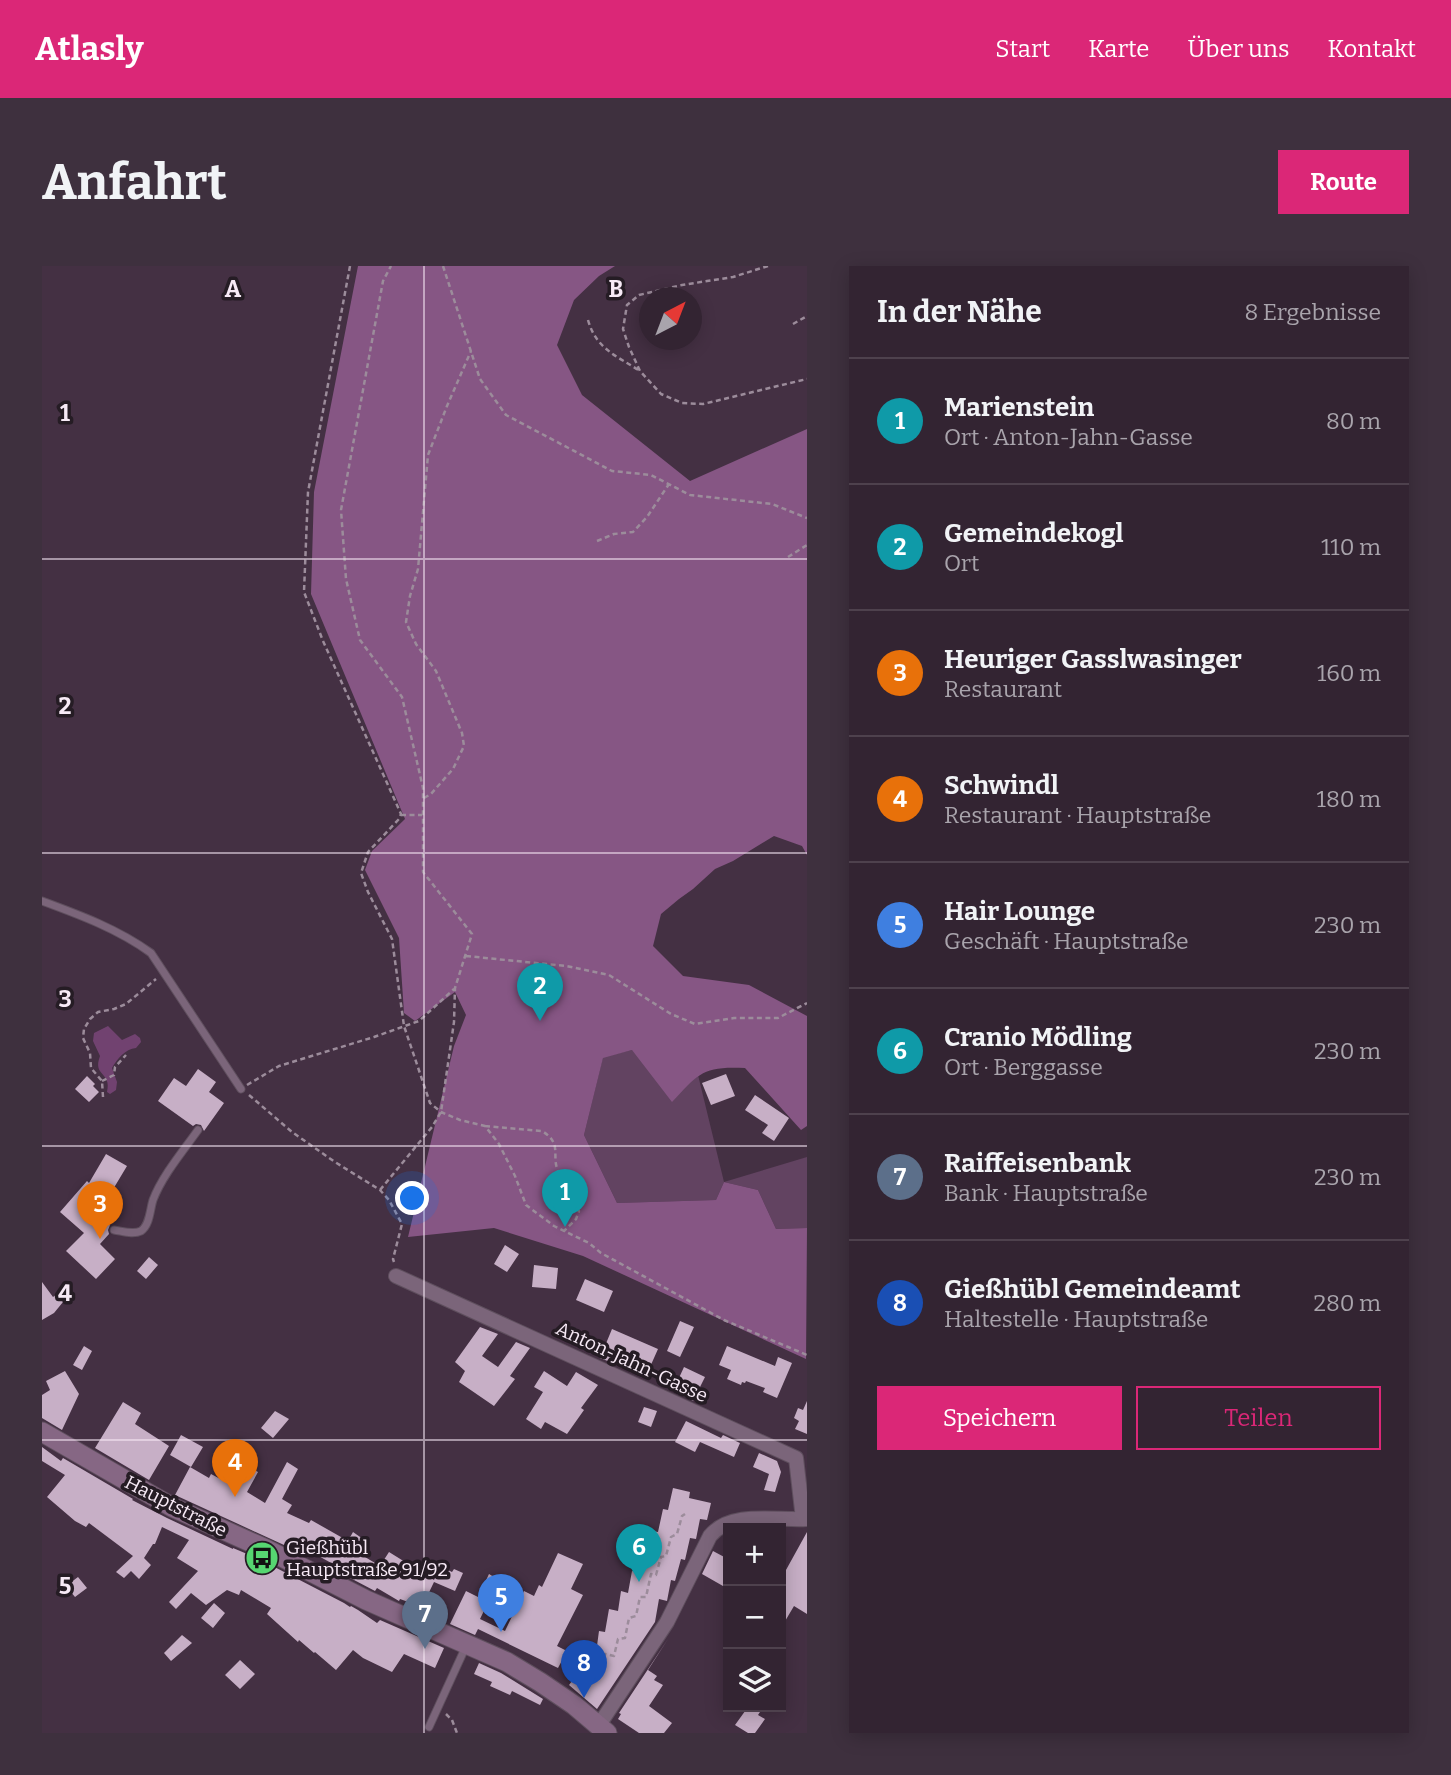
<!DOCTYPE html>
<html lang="de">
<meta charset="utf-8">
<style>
:root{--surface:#332432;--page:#3e303e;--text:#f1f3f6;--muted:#a9a4ac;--line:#4e414d;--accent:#db2777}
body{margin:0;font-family:Bitter,serif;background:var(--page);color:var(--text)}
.controls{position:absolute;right:21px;bottom:21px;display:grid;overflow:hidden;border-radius:0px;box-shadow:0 4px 18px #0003}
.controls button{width:63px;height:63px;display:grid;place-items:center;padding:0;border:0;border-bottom:2px solid var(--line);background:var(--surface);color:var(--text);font:35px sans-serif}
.compass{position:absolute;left:597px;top:21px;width:63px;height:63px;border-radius:50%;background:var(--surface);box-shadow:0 4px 18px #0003;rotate:42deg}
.you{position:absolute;left:371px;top:933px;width:24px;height:24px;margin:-18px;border:5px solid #fff;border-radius:50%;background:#1a73e8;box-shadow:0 0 0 10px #1a73e833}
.badge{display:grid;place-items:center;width:46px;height:46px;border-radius:50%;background:var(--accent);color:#fff;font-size:23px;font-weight:700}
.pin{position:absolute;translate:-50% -58px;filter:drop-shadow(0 2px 4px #0008)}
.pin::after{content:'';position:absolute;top:37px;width:24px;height:21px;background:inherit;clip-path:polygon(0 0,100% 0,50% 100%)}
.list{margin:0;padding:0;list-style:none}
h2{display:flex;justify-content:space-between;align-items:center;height:91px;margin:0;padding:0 28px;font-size:30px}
h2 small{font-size:23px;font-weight:400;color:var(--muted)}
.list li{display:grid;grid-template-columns:46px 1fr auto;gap:21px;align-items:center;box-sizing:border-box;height:126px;padding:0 28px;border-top:2px solid var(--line)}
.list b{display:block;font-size:26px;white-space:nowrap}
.list p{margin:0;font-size:23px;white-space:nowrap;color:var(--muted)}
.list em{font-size:23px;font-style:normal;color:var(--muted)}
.actions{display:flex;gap:14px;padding:21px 28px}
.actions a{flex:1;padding:16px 0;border:2px solid var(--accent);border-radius:0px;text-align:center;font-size:24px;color:var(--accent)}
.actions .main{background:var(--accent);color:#fff}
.icon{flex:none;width:38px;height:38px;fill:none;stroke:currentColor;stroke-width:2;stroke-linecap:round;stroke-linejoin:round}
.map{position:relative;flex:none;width:765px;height:1467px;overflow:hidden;border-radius:0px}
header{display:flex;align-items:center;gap:42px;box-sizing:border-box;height:98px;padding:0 35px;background:var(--accent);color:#fff}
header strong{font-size:33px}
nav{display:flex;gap:38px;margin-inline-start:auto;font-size:24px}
.intro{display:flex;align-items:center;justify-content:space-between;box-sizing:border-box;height:168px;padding:0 42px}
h1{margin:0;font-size:49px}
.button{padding:18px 32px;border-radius:0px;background:var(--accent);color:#fff;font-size:24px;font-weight:700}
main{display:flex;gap:42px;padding:0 42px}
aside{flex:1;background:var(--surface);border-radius:0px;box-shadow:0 4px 18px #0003}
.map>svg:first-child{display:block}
</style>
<header>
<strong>Atlasly</strong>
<nav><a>Start</a><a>Karte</a><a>Über uns</a><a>Kontakt</a></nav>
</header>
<div class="intro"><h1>Anfahrt</h1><a class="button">Route</a></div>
<main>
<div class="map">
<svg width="765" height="1467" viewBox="0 0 765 1467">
<rect width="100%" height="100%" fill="#443043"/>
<path fill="#624361" d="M 590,784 L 656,809 L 682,916 L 765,891 L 765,962 L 734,963 L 716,924 L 682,916 L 674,934 L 575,937 L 542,869 L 561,791 Z"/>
<path fill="#865684" d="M 316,0 L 573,0 L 557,10 L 532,34 L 515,79 L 540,129 L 648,215 L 765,163 L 765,589 L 760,580 L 732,570 L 691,595 L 673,603 L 651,623 L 637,633 L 619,648 L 611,680 L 641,710 L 707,719 L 765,750 L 765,860 L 759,864 L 703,802 C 661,800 657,807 630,836 L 590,784 L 561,792 L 542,869 L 575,937 L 674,934 L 682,916 L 716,924 L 734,963 L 765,962 L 764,1093 L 541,990 L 452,962 L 366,971 L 412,780 L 424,749 L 413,726 L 373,755 L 362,747 L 357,672 L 323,604 L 330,585 L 363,553 L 269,328 L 272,226 Z"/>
<path fill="#714270" d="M 66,760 L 80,774 L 93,768 L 98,772 L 99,776 L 94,782 C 83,783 75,793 70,802 L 75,816 L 74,824 L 68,828 L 65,826 C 70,805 50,811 58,790 L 51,775 L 52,767 Z"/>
<path fill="#c7afc6" d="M 156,803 L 174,816 L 167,826 L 182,837 L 162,865 L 159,859 L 154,858 L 151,860 L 116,835 L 132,812 L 144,820 Z
M 684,808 L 693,830 L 669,839 L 660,817 Z
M 45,810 L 53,818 L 51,820 L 57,826 L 47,836 L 33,823 Z
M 713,829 L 747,852 L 732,875 L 720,867 L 726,859 L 703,844 Z
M 64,888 L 85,900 L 70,925 L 67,923 L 51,943 L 68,959 L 66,964 L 67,968 L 58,978 L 73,993 L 54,1013 L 24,985 L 42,967 L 18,946 L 45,915 L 47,917 Z
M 463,979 L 477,988 L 465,1006 L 452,998 Z
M 107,991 L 116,999 L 104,1013 L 95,1005 Z
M 492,999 L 516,1002 L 514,1023 L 490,1021 Z
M 543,1013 L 571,1025 L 562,1046 L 534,1034 Z
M 0,1016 L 11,1031 L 15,1028 L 21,1036 L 12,1047 L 0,1054 Z
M 638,1055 L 652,1061 L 638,1091 L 625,1085 Z
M 438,1061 L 456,1068 L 440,1090 L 456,1101 L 474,1076 L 488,1082 L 468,1110 L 473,1113 L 452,1140 L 417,1116 L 423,1105 L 413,1096 Z
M 570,1063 L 616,1083 L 604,1110 L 558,1092 Z
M 42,1080 L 50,1085 L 40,1104 L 31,1099 Z
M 685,1080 L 733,1100 L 736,1091 L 750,1097 L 735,1132 L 721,1126 L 723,1122 L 704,1115 L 703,1117 L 700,1116 L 699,1119 L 685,1113 L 689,1104 L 677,1099 Z
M 642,1101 L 663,1111 L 651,1135 L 631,1125 Z
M 23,1105 L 37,1128 L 20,1164 L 0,1152 L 0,1129 L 8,1124 L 4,1115 Z
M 502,1105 L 525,1120 L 534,1106 L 556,1119 L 539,1142 L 542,1144 L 525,1168 L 503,1156 L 499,1163 L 484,1153 L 501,1126 L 492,1121 Z
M 765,1135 L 765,1168 L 753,1163 L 757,1155 L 752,1152 L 756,1142 L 761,1144 Z
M 81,1136 L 99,1147 L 93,1158 L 127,1180 L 107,1214 L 53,1182 Z
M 602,1141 L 615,1145 L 609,1161 L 596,1156 Z
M 233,1145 L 247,1153 L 231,1172 L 219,1162 Z
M 644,1155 L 679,1172 L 681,1169 L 698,1177 L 692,1191 L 658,1176 L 653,1186 L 633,1176 Z
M 139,1169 L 161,1181 L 149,1201 L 128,1189 Z
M 0,1181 L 19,1195 L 21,1192 L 91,1233 L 90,1234 L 125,1252 L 191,1283 L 191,1282 L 219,1294 L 302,1337 L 308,1341 L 309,1340 L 316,1344 L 335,1357 L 338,1354 L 402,1382 L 393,1402 L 362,1388 L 350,1406 L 321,1392 L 311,1384 L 294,1404 L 273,1386 L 272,1387 L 257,1374 L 256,1376 L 225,1348 L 229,1342 L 199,1324 L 197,1329 L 185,1324 L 164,1339 L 149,1327 L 134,1343 L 127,1336 L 156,1305 L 135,1292 L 147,1274 L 120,1261 L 113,1278 L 111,1278 L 102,1292 L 109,1299 L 97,1313 L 89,1305 L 82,1312 L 74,1306 L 91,1290 L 47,1257 L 44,1261 L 33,1255 L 5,1231 L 23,1209 L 0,1195 Z
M 717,1187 L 735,1195 L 739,1206 L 733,1226 L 722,1224 L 727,1208 L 711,1201 Z
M 198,1196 L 216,1206 L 205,1226 L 223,1237 L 245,1196 L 256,1203 L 240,1233 L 250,1239 L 245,1247 L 267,1257 L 269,1254 L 306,1275 L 311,1266 L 321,1273 L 313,1285 L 338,1300 L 347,1286 L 392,1314 L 398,1300 L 410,1306 L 412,1303 L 421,1307 L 413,1325 L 392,1316 L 380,1341 L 358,1333 L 357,1335 L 335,1322 L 333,1325 L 293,1304 L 289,1302 L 291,1298 L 255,1278 L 253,1284 L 133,1229 L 148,1201 L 167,1212 L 169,1208 L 186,1217 Z
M 631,1222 L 648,1226 L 647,1232 L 669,1237 L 665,1254 L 658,1253 L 654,1273 L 648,1272 L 643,1294 L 639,1293 L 633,1315 L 629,1314 L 625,1335 L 617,1333 L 613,1356 L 555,1443 L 527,1419 L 540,1402 L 543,1385 L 554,1387 L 557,1365 L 563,1366 L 567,1343 L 576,1345 L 579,1325 L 586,1327 L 590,1305 L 596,1306 L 600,1283 L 606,1284 L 610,1265 L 616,1266 L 621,1243 L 626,1244 Z
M 765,1266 L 765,1348 L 752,1340 L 739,1362 L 739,1313 Z
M 671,1285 L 686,1293 L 686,1311 L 681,1320 L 660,1308 Z
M 516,1287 L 541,1298 L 529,1323 L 541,1329 L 515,1380 L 525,1385 L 516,1402 L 436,1363 L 433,1369 L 408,1358 L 424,1325 L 436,1331 L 447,1308 L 457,1314 L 438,1353 L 463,1365 L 482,1325 L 492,1330 L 497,1319 L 500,1321 Z
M 36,1311 L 45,1322 L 33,1331 L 24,1320 Z
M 172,1337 L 183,1347 L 171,1362 L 159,1352 Z
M 140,1369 L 150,1377 L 129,1395 L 122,1387 Z
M 626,1373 L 606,1404 L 615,1410 L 612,1414 L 621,1419 L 607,1440 L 630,1457 L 622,1467 L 597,1467 L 576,1453 L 579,1448 L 577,1447 Z
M 198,1394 L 213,1408 L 198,1423 L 183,1409 Z
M 437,1397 L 459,1407 L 501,1433 L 498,1439 L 470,1425 L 468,1429 L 448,1420 L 450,1416 L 432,1408 Z
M 706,1441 L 710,1441 L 718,1446 L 716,1449 L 723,1453 L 713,1467 L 706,1467 L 693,1459 Z"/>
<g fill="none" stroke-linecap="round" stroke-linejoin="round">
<defs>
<path id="lane" d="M 0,635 C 38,649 76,663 109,687 L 199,823
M 72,964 C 80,965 91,969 99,965 C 108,959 108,943 111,934 C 120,910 141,885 156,864
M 387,1461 L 425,1378"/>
<path id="street" d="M 354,1010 L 754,1192 L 761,1253
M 557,1459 L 625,1356 L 668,1270 C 689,1244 736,1255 765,1253"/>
<path id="secondary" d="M 0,1166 L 130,1241 L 224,1283 L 324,1334 L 465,1396 L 498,1416 L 532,1439 L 565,1467"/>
</defs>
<use href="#lane" stroke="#5f4f5e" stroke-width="9"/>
<use href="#street" stroke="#5f4f5e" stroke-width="16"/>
<use href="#secondary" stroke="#5f4f5e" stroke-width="21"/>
<path stroke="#9c8c9b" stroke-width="2.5" stroke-dasharray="5 3.5" stroke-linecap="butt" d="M 308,0 L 266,226 L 262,326 L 281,375 L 359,548 L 357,553 L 326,586 L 319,607 L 326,626 L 350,673 L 362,760 L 388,837 L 399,846 L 418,854 L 443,860 L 457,878 L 473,910 L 484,939 L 512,960 L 547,977 L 559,987 L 682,1054 L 765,1089
M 401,0 L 438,113 L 464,149 L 570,205 L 609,209 L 648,229 L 730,238 L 765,252
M 726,0 L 691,11 L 640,19 L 597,29 L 585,39 L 581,63 L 587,81 L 598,105 L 619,128 L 640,137 L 661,138 L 765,113
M 546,54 C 554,83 575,90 598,105
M 751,58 L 765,50
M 555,275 L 572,268 L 591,266 L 605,251 L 627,218
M 746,291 L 765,279
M 382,532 L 389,528 L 411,503 L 422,480 L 420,467 L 394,405 L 374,378 L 364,356 L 368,330 L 376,303 L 386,189 L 405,140 L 429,85
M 359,549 L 380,549
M 424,690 L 524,700 L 567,709 L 629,748 L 653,758 L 692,752 L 736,752 L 765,737
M 60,815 L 72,809 L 73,801 L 84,789
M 205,819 L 237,800 L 332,771 L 377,755 L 412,723
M 207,829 L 250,866 L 293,896 L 338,924 L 347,934 L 360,958 L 351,993 L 352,996
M 61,831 L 60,815 L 49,802 L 48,787 L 41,772 L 42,763 L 48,753 L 56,746 L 72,743 L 84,738 L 114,713
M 443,860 L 500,865 C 521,878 509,889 516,905 C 521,919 531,931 537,945 L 534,953 L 522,965
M 338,924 L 390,861 L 399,846 L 412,756 L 413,722 L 430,668 L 381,606 L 381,522 L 360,431 L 318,374 L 304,313 L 299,244 L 341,15 L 349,0
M 541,1427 L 559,1406 L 563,1388 L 572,1390 L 576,1373 L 583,1372 L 587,1352 L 594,1350 L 598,1331 L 604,1331 L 609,1308 L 614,1309 L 619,1291 L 624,1290 L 629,1271 L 635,1268 L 640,1250 L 643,1248
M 404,1448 L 410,1454 L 415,1467"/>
<use href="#lane" stroke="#7b657a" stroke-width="7"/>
<use href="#street" stroke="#7b657a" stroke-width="14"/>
<use href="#secondary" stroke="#866784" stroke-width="19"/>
</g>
<path fill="none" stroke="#f7eaf6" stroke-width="2" stroke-opacity="0.55" d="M 382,0 L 382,1467M 0,293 L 765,293M 0,587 L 765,587M 0,880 L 765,880M 0,1174 L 765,1174"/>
<defs>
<symbol id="bus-disc" viewBox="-11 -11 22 22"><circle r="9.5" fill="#56d671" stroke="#251c24"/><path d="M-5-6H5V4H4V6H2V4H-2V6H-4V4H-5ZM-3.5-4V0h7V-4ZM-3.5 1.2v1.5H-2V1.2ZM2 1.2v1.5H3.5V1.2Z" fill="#111"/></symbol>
</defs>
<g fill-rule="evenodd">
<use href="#bus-disc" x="201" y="1273" width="38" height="38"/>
</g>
<g text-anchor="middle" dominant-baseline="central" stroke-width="7" stroke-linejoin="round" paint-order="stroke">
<g font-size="19" fill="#f7eaf6" stroke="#251c24">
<text transform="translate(590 1096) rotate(25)">Anton-Jahn-Gasse</text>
<text transform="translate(134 1240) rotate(27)">Hauptstraße</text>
</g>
<g font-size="19" fill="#f7eaf6" stroke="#251c24" text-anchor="start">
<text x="244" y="1281">Gießhübl<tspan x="244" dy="22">Hauptstraße 91/92</tspan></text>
</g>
</g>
<g font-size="23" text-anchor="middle" font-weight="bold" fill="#f7eaf6" stroke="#251c24" stroke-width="7" stroke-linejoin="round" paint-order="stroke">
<text x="191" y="31">A</text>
<text x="574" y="31">B</text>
<text x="23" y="155">1</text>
<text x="23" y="448">2</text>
<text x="23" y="741">3</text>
<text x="23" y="1035">4</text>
<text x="23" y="1328">5</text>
</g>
</svg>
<div class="controls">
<button>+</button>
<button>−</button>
<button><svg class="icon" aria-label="layers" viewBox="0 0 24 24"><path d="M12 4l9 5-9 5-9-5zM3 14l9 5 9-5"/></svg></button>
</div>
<svg class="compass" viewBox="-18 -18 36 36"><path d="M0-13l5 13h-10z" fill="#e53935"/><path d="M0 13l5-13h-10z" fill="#a9a4ac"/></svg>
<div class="you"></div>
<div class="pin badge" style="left:523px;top:961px;background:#0f9aa8">1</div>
<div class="pin badge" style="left:498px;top:755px;background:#0f9aa8">2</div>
<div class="pin badge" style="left:58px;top:973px;background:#e8710a">3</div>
<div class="pin badge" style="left:193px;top:1231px;background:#e8710a">4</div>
<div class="pin badge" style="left:459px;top:1366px;background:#3f7fe0">5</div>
<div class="pin badge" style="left:597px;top:1316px;background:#0f9aa8">6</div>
<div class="pin badge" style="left:383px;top:1383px;background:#5c6f8a">7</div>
<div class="pin badge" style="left:542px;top:1432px;background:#1a4fb4">8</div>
</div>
<aside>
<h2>In der Nähe<small>8 Ergebnisse</small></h2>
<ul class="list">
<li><span class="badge" style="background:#0f9aa8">1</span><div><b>Marienstein</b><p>Ort · Anton-Jahn-Gasse</p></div><em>80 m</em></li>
<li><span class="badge" style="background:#0f9aa8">2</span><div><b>Gemeindekogl</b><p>Ort</p></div><em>110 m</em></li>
<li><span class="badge" style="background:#e8710a">3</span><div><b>Heuriger Gasslwasinger</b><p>Restaurant</p></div><em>160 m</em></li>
<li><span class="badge" style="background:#e8710a">4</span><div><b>Schwindl</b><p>Restaurant · Hauptstraße</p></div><em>180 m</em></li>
<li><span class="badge" style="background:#3f7fe0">5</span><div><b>Hair Lounge</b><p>Geschäft · Hauptstraße</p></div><em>230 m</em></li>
<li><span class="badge" style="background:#0f9aa8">6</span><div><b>Cranio Mödling</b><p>Ort · Berggasse</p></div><em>230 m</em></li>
<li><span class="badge" style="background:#5c6f8a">7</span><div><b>Raiffeisenbank</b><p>Bank · Hauptstraße</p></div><em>230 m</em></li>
<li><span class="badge" style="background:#1a4fb4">8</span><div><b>Gießhübl Gemeindeamt</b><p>Haltestelle · Hauptstraße</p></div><em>280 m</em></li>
</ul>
<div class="actions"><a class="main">Speichern</a><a>Teilen</a></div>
</aside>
</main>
